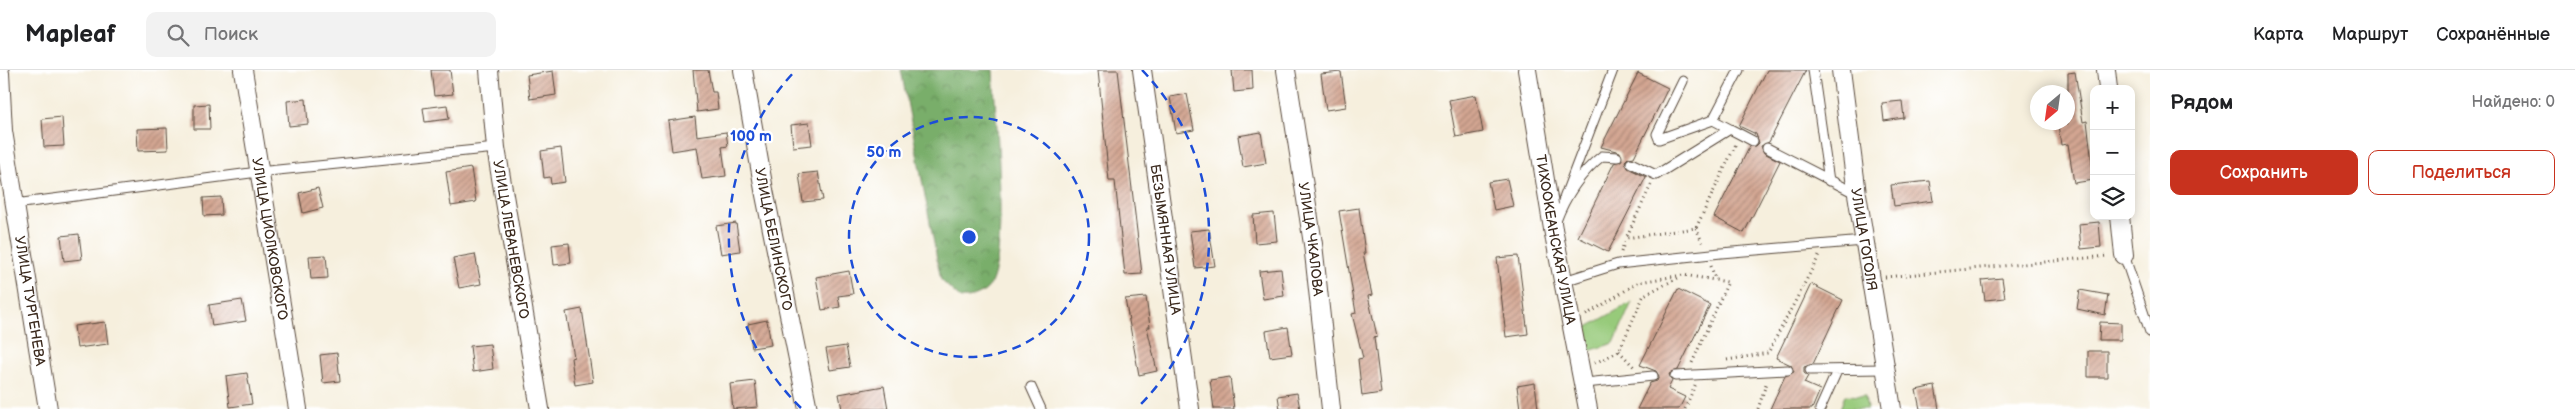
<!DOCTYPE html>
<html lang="ru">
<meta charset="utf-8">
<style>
:root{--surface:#fff;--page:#f2f2f2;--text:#202124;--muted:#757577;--line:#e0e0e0;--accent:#c8321e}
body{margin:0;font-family:"Balsamiq Sans",sans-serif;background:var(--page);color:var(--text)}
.controls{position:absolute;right:15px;top:15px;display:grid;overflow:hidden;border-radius:10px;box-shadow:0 2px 12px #0003}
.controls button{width:45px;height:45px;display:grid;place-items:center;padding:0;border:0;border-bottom:1px solid var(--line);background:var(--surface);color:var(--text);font:25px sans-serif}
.compass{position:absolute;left:2030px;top:15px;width:45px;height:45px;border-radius:50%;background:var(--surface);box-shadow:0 2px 12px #0003;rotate:209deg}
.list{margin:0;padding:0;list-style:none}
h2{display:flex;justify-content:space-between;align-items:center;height:65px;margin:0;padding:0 20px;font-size:21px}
h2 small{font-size:16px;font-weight:400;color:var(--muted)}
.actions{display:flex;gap:10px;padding:15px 20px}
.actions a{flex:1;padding:11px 0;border:1px solid var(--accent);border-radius:10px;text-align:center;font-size:18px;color:var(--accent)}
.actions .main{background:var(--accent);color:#fff}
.icon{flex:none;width:28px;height:28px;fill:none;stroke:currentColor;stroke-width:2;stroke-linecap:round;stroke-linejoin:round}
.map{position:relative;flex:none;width:2150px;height:339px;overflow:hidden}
header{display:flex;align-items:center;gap:30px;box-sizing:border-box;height:70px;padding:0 25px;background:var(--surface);border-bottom:1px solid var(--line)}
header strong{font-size:24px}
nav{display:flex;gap:28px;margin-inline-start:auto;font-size:18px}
.search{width:350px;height:45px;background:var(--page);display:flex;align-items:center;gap:12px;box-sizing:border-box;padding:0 18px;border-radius:10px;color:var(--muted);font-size:19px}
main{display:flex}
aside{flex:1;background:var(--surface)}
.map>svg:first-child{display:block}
</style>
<header>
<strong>Mapleaf</strong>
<div class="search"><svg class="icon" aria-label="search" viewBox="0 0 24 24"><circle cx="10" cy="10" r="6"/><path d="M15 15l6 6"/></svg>Поиск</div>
<nav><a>Карта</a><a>Маршрут</a><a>Сохранённые</a></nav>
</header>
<main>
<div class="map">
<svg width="2150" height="339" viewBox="0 0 2150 339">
<defs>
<pattern id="forest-crowns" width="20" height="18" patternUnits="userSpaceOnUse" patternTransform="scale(1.25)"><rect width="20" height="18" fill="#79ae6a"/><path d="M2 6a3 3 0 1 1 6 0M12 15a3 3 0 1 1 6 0" fill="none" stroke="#648e57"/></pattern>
<pattern id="building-hatch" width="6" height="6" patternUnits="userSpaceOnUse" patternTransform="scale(1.25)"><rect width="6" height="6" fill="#d3a692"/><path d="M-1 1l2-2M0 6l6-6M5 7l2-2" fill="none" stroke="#ac8777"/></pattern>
</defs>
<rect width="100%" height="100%" fill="#fff"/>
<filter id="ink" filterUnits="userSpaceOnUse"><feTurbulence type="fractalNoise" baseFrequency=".02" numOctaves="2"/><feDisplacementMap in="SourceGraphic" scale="10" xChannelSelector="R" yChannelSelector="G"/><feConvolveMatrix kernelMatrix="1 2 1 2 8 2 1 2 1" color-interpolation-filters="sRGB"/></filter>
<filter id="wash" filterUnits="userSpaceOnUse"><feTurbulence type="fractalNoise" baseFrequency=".0096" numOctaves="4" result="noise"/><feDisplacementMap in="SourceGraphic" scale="20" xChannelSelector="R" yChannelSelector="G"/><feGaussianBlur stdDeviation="1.12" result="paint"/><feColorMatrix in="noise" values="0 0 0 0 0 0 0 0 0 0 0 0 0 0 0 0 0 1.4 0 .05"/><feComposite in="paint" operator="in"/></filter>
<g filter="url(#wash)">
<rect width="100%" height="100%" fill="#f6efdd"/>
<path fill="url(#forest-crowns)" stroke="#5a6c44" d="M 901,0 L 993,0 C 995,38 1011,195 987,219 C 980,226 969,229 960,228 L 941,210 Z"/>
<path fill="#97ca7a" stroke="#697a4c" d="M 1632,232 L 1614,273 L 1589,281 L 1580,261 Z
M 1845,325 L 1865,326 L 1867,339 L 1840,339 Z"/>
<g id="blocks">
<path fill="url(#building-hatch)" d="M 431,0 L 450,0 L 453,24 L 434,26 Z
M 693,0 L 708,0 L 712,22 L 716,22 L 718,39 L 697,42 Z
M 1098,0 L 1118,0 L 1142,204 L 1125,205 L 1115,111 L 1109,111 Z
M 1232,0 L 1252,0 L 1253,20 L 1234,22 Z
M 1767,0 L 1806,0 L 1769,72 L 1761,76 L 1764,83 L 1780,91 L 1744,163 L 1714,147 L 1750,76 L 1756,76 L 1759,73 L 1756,64 L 1739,56 Z
M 553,1 L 556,25 L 530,29 L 527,5 Z
M 1341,2 L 1346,37 L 1326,40 L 1321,4 Z
M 2075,2 L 2083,52 L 2087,51 L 2094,110 L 2074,113 L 2068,74 L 2061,75 L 2058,55 L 2068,54 L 2068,3 Z
M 1638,3 L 1668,18 L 1634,87 L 1628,88 L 1625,91 L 1628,98 L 1646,107 L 1608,182 L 1578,167 L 1614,93 L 1622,90 L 1620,82 L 1601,77 Z
M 1187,24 L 1194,60 L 1176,63 L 1170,27 Z
M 1476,25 L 1483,62 L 1456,67 L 1449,30 Z
M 306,29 L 308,54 L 289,56 L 287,31 Z
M 1902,31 L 1904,48 L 1884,51 L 1882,33 Z
M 209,34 L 210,59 L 194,59 L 194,35 Z
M 447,35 L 449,49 L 425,52 L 423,38 Z
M 62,47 L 64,76 L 44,77 L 42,49 Z
M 695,47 L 697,66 L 726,62 L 728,76 L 722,77 L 726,106 L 702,109 L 697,77 L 672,81 L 668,51 Z
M 809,53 L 812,75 L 793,77 L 791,55 Z
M 167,58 L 168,80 L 138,81 L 137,59 Z
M 1261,62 L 1266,93 L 1243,97 L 1238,66 Z
M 561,78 L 565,112 L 551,114 L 550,107 L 544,108 L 541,81 Z
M 471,98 L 476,132 L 451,136 L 446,102 Z
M 818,102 L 823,130 L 803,132 L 799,104 Z
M 1507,109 L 1513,136 L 1494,140 L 1488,112 Z
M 1930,111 L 1933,131 L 1894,136 L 1891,115 Z
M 318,118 L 323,138 L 303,143 L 299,123 Z
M 221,127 L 222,145 L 204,146 L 203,128 Z
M 1359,138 L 1365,183 L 1363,183 L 1372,225 L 1368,226 L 1377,266 L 1374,267 L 1381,323 L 1362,326 L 1358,289 L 1363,288 L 1352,244 L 1356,243 L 1339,141 Z
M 1274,143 L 1277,171 L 1255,173 L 1253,145 Z
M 2099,152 L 2101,177 L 2081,179 L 2079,154 Z
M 736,153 L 740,181 L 721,184 L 716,156 Z
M 1209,159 L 1215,196 L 1195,198 L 1190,161 Z
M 79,164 L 82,189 L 64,191 L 61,166 Z
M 569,173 L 571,193 L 554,195 L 552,175 Z
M 475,184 L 481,214 L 459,218 L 453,188 Z
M 326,185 L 328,208 L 311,209 L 309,186 Z
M 1518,186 L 1528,264 L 1506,267 L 1497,188 Z
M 1281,199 L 1284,226 L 1263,229 L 1259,201 Z
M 849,201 L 853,224 L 838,226 L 840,237 L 822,240 L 816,207 Z
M 2002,208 L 2005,228 L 1985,230 L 1982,210 Z
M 1811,214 L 1843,230 L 1813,294 L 1804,297 L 1804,303 L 1808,306 L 1804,313 L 1820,320 L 1812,339 L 1770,339 L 1785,306 L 1794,302 L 1791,295 L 1776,288 Z
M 1678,219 L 1710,235 L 1678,300 L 1669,304 L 1672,311 L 1668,319 L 1685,327 L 1679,339 L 1637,339 L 1650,313 L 1657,311 L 1659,306 L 1656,301 L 1640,295 Z
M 2080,220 L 2108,225 L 2105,245 L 2077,239 Z
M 1146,227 L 1150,257 L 1147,257 L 1157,301 L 1139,305 L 1125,229 Z
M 242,230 L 246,251 L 212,256 L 209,235 Z
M 582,239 L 593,312 L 575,315 L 571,288 L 574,287 L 566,242 Z
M 767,250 L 771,275 L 752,278 L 748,254 Z
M 105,252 L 108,274 L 77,278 L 74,256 Z
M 2100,252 L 2121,253 L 2121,270 L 2099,270 Z
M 1288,257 L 1292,284 L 1270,287 L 1266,261 Z
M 490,274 L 493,299 L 473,302 L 470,276 Z
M 846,276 L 850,297 L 830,300 L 826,279 Z
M 2088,281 L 2107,281 L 2107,307 L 2088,307 Z
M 337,283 L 340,311 L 323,313 L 320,285 Z
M 247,303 L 252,334 L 230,337 L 226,306 Z
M 1230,307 L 1234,339 L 1214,339 L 1210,310 Z
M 755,311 L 758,337 L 733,339 L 730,314 Z
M 1535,313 L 1538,339 L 1520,339 L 1517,316 Z
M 884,316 L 888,339 L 842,339 L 839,324 Z
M 1935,316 L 1939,339 L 1920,339 L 1916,320 Z
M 1297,323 L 1300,339 L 1280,339 L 1278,326 Z"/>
</g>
</g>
<g filter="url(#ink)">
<use href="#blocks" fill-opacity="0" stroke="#57483b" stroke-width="1"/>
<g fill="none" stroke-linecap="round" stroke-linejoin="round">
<defs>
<path id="service" d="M 1813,0 L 1829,111
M 1683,11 L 1657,64 L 1659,69 L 1713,50 L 1739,0
M 1713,50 L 1730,59
M 1767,78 L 1857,124
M 1631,93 L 1656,105 L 1730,59 L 1753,71
M 1563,131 L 1613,0
M 15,134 L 258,102 L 496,78
M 1556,151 C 1565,127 1581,102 1602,86 L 1617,87
M 2124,185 L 2150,262
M 1564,211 L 1618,194 L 1721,183 L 1864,171
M 1810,300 L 1885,299
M 1675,306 L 1788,300
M 1585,313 L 1653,306
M 1031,317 L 1041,339
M 1820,339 L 1837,301"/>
<g id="minor">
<path id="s1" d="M 243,0 L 298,339"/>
<path id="s2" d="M 489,0 L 496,78 L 540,339"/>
<path id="s3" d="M 743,0 L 764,120 L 808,339"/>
<path id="s4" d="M 1142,0 L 1190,339"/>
<path id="s5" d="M 1286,0 L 1313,174 L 1331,339"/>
<path id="s6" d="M 1527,0 L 1553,159 L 1588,339"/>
<path id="s7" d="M 1841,0 L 1857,124 L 1892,339"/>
<path d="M 2106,0 L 2108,19"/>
<path id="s8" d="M 0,3 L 3,61 L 48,339"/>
<path d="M 2120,146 L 2124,185"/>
</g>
</defs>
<use href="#service" stroke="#57483b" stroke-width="11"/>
<use href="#minor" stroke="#57483b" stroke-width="20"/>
<path stroke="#57483b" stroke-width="3" stroke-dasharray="1 4" stroke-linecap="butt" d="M 1651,115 L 1626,168 L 1696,158 L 1736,74
M 1696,158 L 1703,174
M 1621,182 L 1626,168
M 1711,196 L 1715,209
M 1885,207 L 2108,186
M 1586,245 L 1639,212 L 1683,205 L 1728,212 L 1692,293
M 1619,281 L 1634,297
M 1727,290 L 1768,283 L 1819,186
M 1595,293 L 1619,281 L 1644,225 L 1680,207
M 1685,339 L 1695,315
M 1758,339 L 1767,311"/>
<use href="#service" stroke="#fff" stroke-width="9"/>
<use href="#minor" stroke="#fff" stroke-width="18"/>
</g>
</g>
<g fill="none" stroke="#1d4ed8" stroke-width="2.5" stroke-dasharray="9 6">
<circle cx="969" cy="167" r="120"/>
<path d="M801 338A240 240 0 0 1 796 0M1142 0A240 240 0 0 1 1137 338"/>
</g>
<g text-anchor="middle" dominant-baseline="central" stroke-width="4.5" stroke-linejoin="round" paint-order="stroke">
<g font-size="14" fill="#3b2a1e" stroke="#fff">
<text stroke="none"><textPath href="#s5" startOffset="171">УЛИЦА ЧКАЛОВА</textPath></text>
<text stroke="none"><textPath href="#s1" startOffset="171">УЛИЦА ЦИОЛКОВСКОГО</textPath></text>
<text stroke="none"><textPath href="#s2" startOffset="171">УЛИЦА ЛЕВАНЕВСКОГО</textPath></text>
<text stroke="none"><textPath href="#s3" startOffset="172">УЛИЦА БЕЛИНСКОГО</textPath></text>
<text stroke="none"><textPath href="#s4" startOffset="171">БЕЗЫМЯННАЯ УЛИЦА</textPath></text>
<text stroke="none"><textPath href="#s6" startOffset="172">ТИХООКЕАНСКАЯ УЛИЦА</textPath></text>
<text stroke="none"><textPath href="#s7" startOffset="171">УЛИЦА ГОГОЛЯ</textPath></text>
<text stroke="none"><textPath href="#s8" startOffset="230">УЛИЦА ТУРГЕНЕВА</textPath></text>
</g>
</g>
<circle cx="969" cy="167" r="8" fill="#1d4ed8" stroke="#fff" stroke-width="2.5"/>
<g font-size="15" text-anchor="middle" font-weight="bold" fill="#1d4ed8" stroke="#fff" stroke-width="4.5" stroke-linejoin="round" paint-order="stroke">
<text x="751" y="71">100 m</text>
<text x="884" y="87">50 m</text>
</g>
</svg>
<div class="controls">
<button>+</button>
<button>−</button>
<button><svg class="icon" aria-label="layers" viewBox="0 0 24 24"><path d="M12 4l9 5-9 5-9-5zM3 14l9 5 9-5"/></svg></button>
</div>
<svg class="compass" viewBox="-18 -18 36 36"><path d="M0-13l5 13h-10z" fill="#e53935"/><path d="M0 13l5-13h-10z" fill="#757577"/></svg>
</div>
<aside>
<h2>Рядом<small>Найдено: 0</small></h2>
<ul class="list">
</ul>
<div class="actions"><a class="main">Сохранить</a><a>Поделиться</a></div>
</aside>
</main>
